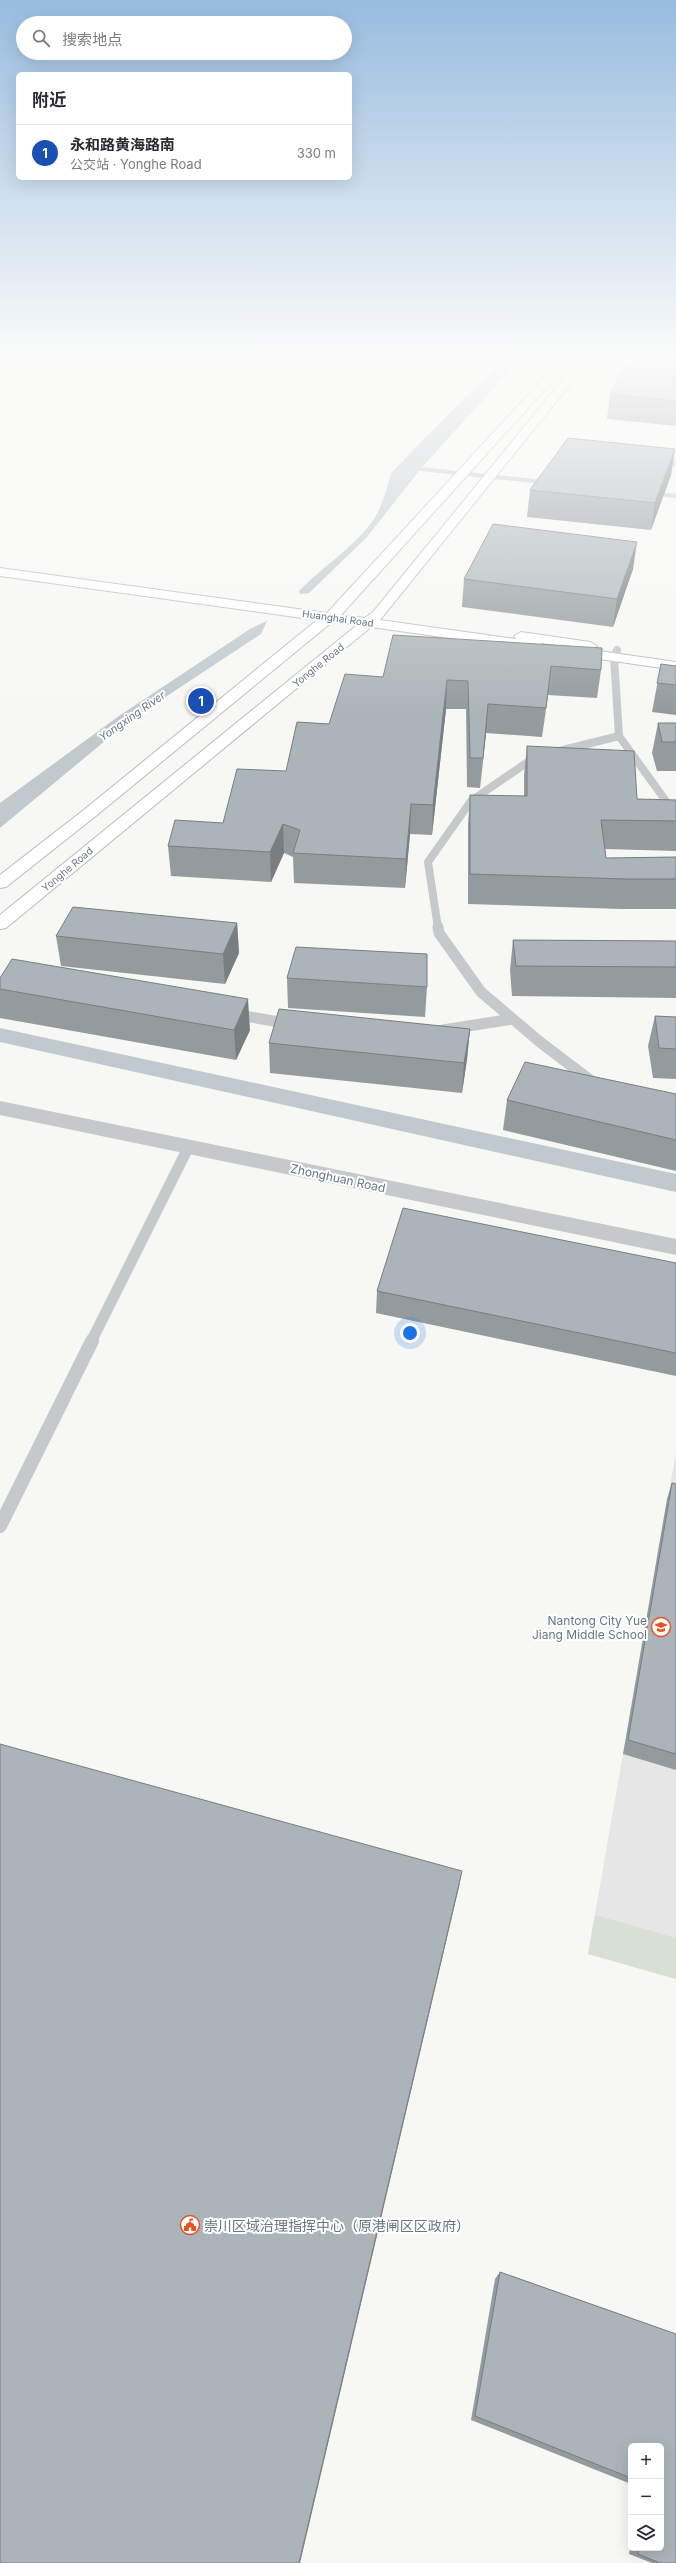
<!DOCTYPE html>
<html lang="zh">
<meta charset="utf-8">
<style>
:root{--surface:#fff;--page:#f7f7f7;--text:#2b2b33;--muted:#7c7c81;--line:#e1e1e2;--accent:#e85323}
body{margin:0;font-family:Inter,"Noto Sans SC",sans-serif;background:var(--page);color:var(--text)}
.controls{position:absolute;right:12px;bottom:12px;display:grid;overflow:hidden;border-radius:6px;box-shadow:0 4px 16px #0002}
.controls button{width:36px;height:36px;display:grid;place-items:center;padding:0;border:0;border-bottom:1px solid var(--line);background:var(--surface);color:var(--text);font:20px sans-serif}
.you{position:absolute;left:410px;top:1333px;width:14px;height:14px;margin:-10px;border:3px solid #fff;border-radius:50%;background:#1a73e8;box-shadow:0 0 0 6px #1a73e833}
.badge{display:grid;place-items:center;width:26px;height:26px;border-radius:50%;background:var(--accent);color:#fff;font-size:13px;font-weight:700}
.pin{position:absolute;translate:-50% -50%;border:2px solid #fff;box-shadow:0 1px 4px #0006}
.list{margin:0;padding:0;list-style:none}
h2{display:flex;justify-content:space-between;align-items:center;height:52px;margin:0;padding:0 16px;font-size:17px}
h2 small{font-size:13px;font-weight:400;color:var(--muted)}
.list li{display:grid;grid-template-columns:26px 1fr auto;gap:12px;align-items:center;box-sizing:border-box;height:56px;padding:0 16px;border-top:1px solid var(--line)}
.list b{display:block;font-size:15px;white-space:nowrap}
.list p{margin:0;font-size:13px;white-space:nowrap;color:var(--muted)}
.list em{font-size:13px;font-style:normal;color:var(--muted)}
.icon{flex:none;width:22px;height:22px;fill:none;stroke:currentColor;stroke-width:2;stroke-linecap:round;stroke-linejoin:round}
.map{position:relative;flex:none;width:676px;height:2563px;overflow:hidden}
.search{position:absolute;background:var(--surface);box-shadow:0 4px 16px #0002;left:16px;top:16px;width:336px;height:44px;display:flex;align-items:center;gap:10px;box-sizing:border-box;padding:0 14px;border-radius:22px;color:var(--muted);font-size:15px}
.panel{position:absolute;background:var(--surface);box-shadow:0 4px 16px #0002;left:16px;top:72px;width:336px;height:108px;border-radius:6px}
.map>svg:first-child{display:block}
</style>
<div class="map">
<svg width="676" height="2563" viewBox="0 0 676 2563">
<rect width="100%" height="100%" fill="#f7f7f4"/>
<path fill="#e5e6e5" d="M 676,1452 L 676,1979 L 588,1954 Z"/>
<path fill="#d8dfd5" d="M 595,1915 L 676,1938 L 676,1979 L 588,1954 Z"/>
<path fill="#bfc9ce" d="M 506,356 L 523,356 L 423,466 L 367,537 L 309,593 L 300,594 L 299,591 C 323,566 355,547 374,519 C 383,505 387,488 391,473 Z
M 267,621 L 261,634 L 129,721 L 0,828 L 0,803 L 119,716 L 250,629 Z"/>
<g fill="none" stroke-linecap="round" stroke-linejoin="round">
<path stroke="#bfc9ce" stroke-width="4" d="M 411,468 L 544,482
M 654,494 L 676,496"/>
<path fill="#bfc9ce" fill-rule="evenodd" d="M 0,1028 L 676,1174 L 676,1192 L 0,1042 Z"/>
<defs>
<path id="secondary" d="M 564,356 L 575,356 L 341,615 L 365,618 L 373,612 L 582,356 L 593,356 L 380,620 L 516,639 L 514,636 L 521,632 L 590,642 L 597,646 L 592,650 L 676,662 L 676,670 L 572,655 L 565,651 L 570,647 L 541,643 L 543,646 L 541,649 L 536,650 L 371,627 L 6,928 L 0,929 L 0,915 L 357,625 L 332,622 L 97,815 L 6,887 L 0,888 L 0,875 L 85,809 L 317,620 L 0,576 L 0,568 L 327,613 Z"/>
</defs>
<use href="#secondary" stroke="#b7bcc1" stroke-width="2"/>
<path stroke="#c5c9cc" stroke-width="6" d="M 657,461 L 676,463"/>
<path stroke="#c5c9cc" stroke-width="8" d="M 617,650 L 614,657 L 619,736 L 676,815
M 438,928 L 428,862 L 471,801 L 535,757 L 619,736"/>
<path stroke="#c5c9cc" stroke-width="11" d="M 438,927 L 439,933 L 481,992 L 540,1042 L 594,1083
M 233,1014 L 291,1024
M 443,1030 L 512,1019
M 91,1342 L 188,1148"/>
<path stroke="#c5c9cc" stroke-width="14" d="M 0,1526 L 92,1341"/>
<path fill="#c5c9cc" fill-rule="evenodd" d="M 0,1101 L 676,1239 L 676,1255 L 0,1115 Z"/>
<use href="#secondary" fill="#fff" fill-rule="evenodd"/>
</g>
<path fill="#939b9f" d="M 676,356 L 676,426 L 607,419 L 610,394 L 631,363 Z
M 675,449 L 671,475 L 651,530 L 527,517 L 530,490 Z
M 633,569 L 613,627 L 462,607 L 464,579 Z
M 393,635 L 601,670 L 597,698 L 548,695 L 542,737 L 486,733 L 480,788 L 467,787 L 466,709 L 446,709 L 432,835 L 410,834 L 405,888 L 294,883 L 293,857 L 284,853 L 271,882 L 171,876 L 168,846 L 223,823 L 286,771 L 329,724 L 383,677 Z
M 661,664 L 676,666 L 676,715 L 652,712 Z
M 658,723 L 676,723 L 676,771 L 657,771 L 652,753 Z
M 527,746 L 637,799 L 676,800 L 676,851 L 605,849 L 606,858 L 676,857 L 676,909 L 621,909 L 468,904 L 468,825 L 470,795 L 524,796 L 524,775 Z
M 237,923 L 239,953 L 225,984 L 61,966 L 56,936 Z
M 513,940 L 676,941 L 676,998 L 512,996 L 510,970 Z
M 0,978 L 250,1030 L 236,1060 L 0,1018 Z
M 287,978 L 427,987 L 425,1017 L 288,1008 Z
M 655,1016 L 676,1017 L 676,1079 L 653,1078 L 648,1046 Z
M 470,1029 L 467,1059 L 462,1093 L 270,1073 L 269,1043 Z
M 676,1094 L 676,1171 L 503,1130 L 507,1100 Z
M 676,1263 L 676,1376 L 376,1313 L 377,1291 Z
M 672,1483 L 676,1484 L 676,1770 L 623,1754 L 667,1499 Z
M 500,2272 L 676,2334 L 676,2563 L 652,2563 L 629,2554 L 631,2545 L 631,2548 L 661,2548 L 661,2446 L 631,2446 L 631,2484 L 471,2420 L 495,2279 Z"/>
<path fill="#787e82" d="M 675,449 L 671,475 L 651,530 L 655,503 Z
M 637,542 L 633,569 L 613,627 L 617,599 Z
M 551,666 L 548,695 L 542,737 L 546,708 Z
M 447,680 L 446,709 L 432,835 L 433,805 Z
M 488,704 L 486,733 L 480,788 L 483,758 Z
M 411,804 L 410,834 L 405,888 L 406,859 Z
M 283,824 L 284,853 L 271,882 L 270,852 Z
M 237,923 L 239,953 L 225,984 L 223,954 Z
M 248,999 L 250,1030 L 236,1060 L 234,1030 Z
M 470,1029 L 467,1059 L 462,1093 L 464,1063 Z
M 462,1871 L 459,1887 L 300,2563 L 299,2563 Z"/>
<path fill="#abb4b9" stroke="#787e82" d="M 635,356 L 676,356 L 676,401 L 610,394 L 626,363 L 631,363 Z
M 568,438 L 675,449 L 655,503 L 530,490 Z
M 493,524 L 637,542 L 617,599 L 464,579 Z
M 393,635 L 602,648 L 601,670 L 551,666 L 546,708 L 488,704 L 483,758 L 470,758 L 468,681 L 447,680 L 433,805 L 411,804 L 406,859 L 293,853 L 300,830 L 283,824 L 270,852 L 168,846 L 175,820 L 223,823 L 237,769 L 286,771 L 297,722 L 329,724 L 345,674 L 383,677 Z
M 661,664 L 676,666 L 676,685 L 657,683 Z
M 658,723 L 676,723 L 676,742 L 662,742 Z
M 527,746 L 634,751 L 637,799 L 676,800 L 676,821 L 601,820 L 606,858 L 676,857 L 676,879 L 626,879 L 470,874 L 470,795 L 527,796 Z
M 73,907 L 237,923 L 223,954 L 56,936 Z
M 513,940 L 676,941 L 676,967 L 516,966 Z
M 296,947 L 427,954 L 427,987 L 287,978 Z
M 12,959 L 248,999 L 234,1030 L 0,989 L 0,978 Z
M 279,1009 L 470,1029 L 464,1063 L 269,1043 Z
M 655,1016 L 676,1017 L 676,1049 L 659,1048 Z
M 525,1062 L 676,1094 L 676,1140 L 507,1100 Z
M 403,1208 L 676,1263 L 676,1353 L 377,1291 Z
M 672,1483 L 676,1484 L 676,1754 L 628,1740 Z
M 0,1744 L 462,1871 L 299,2563 L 0,2563 Z
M 500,2272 L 676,2334 L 676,2563 L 660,2563 L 638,2554 L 639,2548 L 661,2548 L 661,2446 L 631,2446 L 631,2478 L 475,2416 Z"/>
<linearGradient id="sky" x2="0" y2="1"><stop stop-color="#97bcde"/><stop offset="0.5" stop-color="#fbfbfa"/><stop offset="1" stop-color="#fbfbfa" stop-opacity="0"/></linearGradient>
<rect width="676" height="715" fill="url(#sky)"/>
<defs>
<symbol id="school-ring" viewBox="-11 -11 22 22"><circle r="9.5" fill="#fff" stroke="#e85323" stroke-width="1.5"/><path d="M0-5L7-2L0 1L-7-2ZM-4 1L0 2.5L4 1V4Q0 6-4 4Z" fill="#e85323"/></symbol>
<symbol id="civic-ring" viewBox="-11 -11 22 22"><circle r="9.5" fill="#fff" stroke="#e85323" stroke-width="1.5"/><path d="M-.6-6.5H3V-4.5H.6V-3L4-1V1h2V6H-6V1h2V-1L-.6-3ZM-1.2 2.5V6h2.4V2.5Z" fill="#e85323"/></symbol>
</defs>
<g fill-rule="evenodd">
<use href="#school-ring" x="650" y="1616" width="22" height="22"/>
<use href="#civic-ring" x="179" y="2214" width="22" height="22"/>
</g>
<g text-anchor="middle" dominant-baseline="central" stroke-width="4" stroke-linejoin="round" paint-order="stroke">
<g font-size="10" fill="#657786" stroke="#fff">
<text transform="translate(338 618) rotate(8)">Huanghai Road</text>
<text transform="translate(318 665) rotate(-39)">Yonghe Road</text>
<text transform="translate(67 869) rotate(-40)">Yonghe Road</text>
</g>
<g font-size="11" font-style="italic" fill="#617882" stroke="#fff">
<text transform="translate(132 716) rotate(-35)">Yongxing River</text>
</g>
<g font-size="12" fill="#657786" stroke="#fff">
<text transform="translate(338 1178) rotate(12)">Zhonghuan Road</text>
</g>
<g font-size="12" fill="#657786" stroke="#fff" text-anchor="end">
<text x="647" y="1620">Nantong City Yue<tspan x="647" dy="14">Jiang Middle School</tspan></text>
</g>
<g font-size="14" fill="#657786" stroke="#fff" text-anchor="start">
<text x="204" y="2225">崇川区域治理指挥中心（原港闸区区政府）</text>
</g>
</g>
</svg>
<div class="controls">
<button>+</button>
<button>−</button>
<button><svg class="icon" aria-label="layers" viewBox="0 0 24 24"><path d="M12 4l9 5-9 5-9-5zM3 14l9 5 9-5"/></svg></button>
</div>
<div class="you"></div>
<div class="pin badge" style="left:201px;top:701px;background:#1a4fb4">1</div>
<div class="search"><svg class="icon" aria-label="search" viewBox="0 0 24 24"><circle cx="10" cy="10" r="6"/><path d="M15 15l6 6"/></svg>搜索地点</div>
<section class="panel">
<h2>附近<small></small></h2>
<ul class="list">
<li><span class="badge" style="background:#1a4fb4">1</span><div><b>永和路黄海路南</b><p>公交站 · Yonghe Road</p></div><em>330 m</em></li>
</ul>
</section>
</div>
